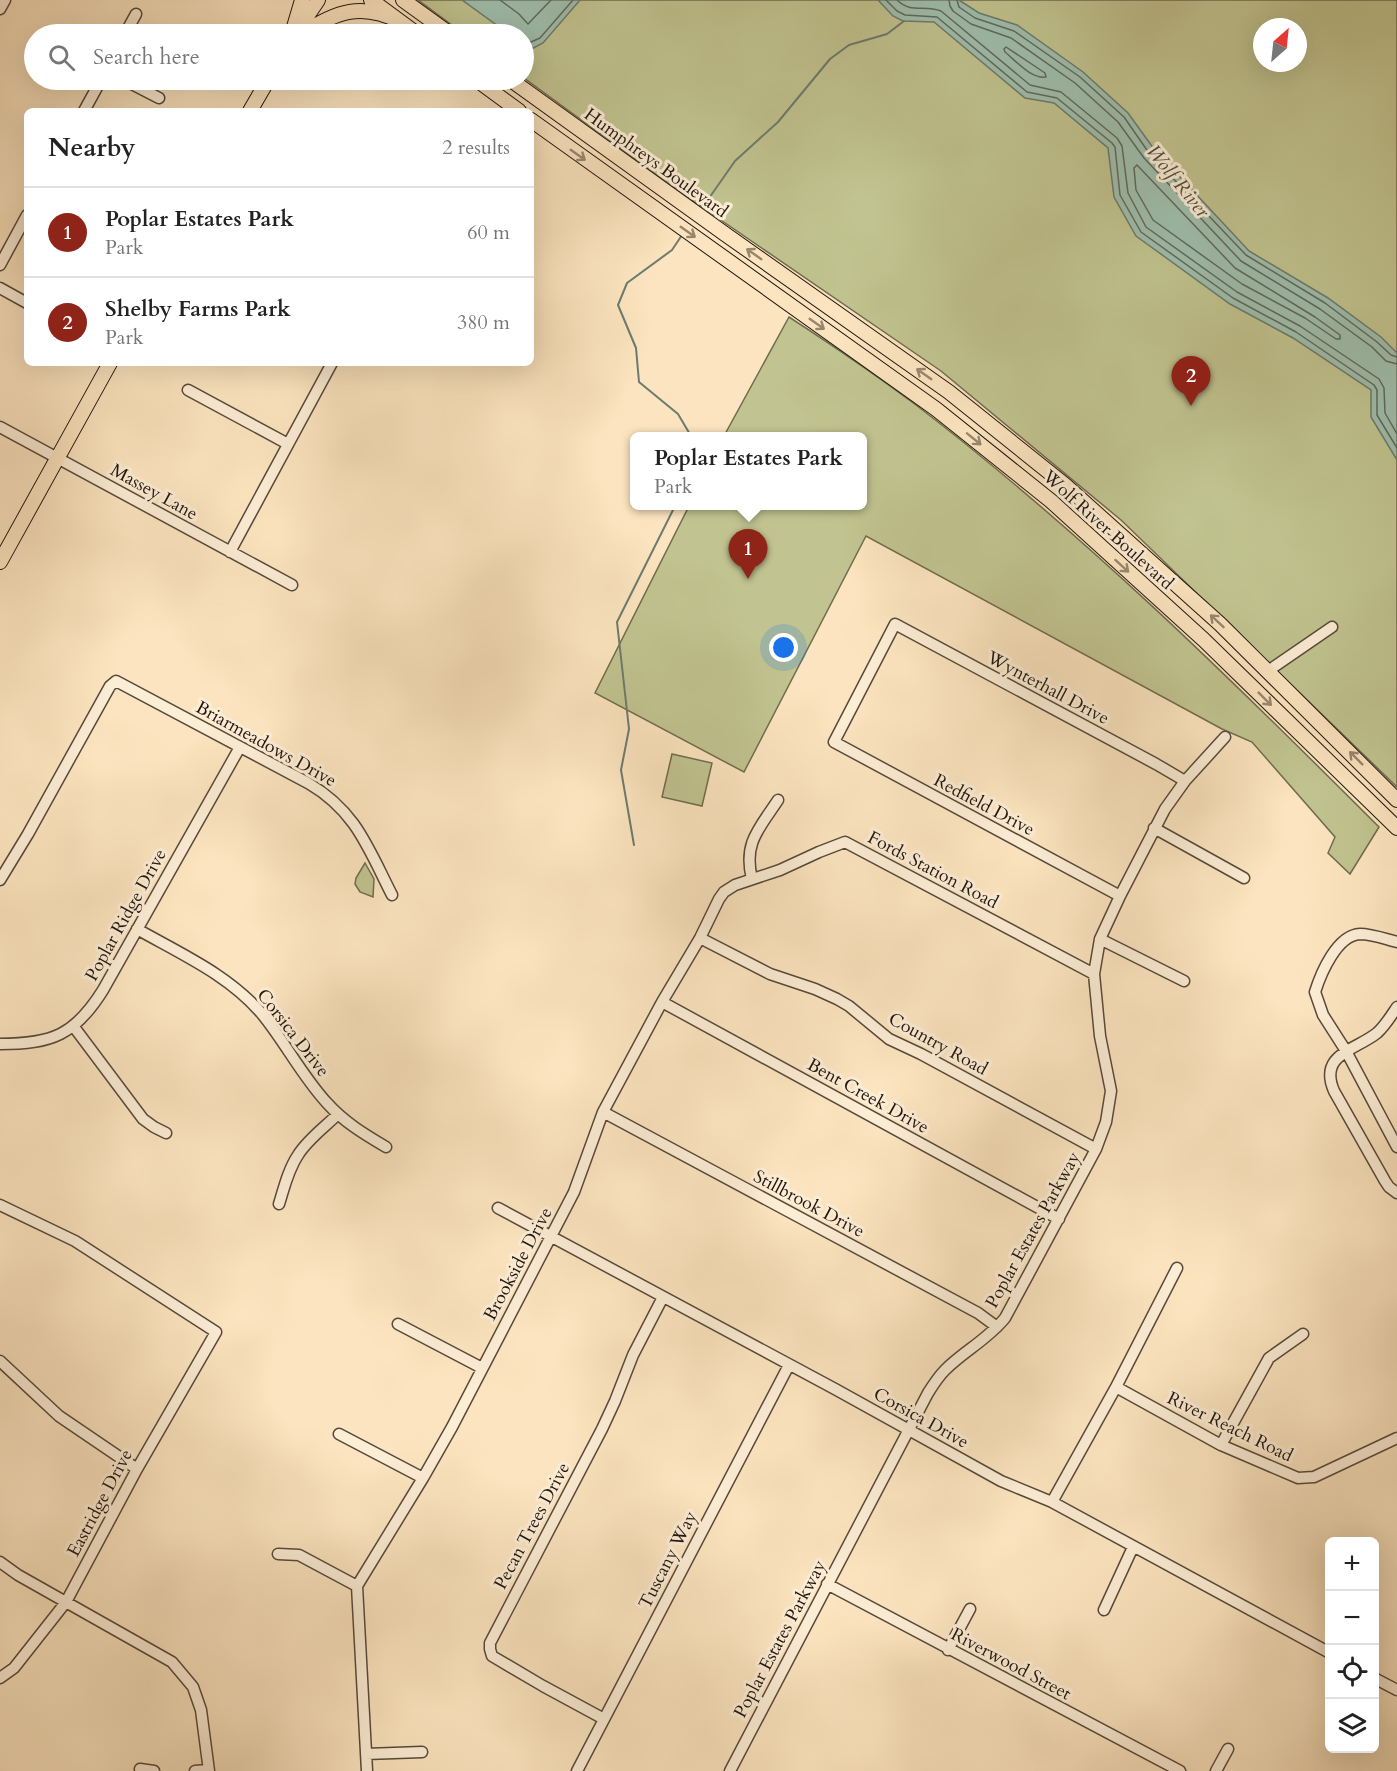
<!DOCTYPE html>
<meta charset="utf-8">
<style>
:root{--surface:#fff;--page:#f2f2f2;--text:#222;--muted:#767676;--line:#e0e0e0;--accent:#8f2418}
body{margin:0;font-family:Cardo,serif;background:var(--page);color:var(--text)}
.controls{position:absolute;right:18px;bottom:18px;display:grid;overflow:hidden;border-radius:9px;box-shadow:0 6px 24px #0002}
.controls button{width:54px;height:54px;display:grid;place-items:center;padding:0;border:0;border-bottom:2px solid var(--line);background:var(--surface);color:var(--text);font:30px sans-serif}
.compass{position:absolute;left:1253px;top:18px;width:54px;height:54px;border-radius:50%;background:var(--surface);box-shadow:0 6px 24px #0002;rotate:27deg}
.you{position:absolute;left:784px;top:648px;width:21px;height:21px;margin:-15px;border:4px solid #fff;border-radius:50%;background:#1a73e8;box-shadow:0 0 0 9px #1a73e833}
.badge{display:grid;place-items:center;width:39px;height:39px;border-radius:50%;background:var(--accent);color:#fff;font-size:20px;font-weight:700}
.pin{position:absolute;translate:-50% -50px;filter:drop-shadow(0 2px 3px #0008)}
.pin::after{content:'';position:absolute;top:32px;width:21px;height:18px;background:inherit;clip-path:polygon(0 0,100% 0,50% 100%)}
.popup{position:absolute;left:630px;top:432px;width:237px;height:78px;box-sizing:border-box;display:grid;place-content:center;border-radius:9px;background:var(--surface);filter:drop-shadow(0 2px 4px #0005);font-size:20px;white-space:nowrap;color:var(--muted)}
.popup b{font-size:22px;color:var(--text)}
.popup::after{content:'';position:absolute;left:50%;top:100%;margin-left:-12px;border:12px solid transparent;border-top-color:var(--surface)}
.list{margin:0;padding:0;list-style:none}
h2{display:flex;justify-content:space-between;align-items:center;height:78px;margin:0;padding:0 24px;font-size:26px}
h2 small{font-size:20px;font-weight:400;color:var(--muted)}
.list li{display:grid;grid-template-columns:39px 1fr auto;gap:18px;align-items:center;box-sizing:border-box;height:90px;padding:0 24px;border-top:2px solid var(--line)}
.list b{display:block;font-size:22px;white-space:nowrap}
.list p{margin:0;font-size:20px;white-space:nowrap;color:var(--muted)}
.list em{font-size:20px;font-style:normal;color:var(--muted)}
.icon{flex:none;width:33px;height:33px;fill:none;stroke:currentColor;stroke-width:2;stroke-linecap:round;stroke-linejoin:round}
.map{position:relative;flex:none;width:1397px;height:1771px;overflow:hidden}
.search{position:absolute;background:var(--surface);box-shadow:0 6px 24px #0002;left:24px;top:24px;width:510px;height:66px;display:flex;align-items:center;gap:15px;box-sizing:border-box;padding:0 21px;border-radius:33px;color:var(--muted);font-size:22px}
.panel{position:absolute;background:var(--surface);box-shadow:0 6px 24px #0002;left:24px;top:108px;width:510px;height:258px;border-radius:9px}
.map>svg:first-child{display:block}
</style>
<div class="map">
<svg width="1397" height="1771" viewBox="0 0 1397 1771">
<rect width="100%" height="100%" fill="#fbe4bf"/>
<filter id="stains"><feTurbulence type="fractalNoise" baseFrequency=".00333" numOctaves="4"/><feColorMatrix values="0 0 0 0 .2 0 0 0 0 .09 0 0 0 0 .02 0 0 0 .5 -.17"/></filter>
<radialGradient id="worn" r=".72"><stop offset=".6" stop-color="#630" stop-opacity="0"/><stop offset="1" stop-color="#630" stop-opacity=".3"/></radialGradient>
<path fill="#c1c490" stroke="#706c4e" stroke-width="1.5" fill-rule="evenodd" d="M 418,0 L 1397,0 L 1397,787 L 1121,520 L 941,371 L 680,192 L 524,78 L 524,34 L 464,34 ZM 1262,27 L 1298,27 L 1298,63 L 1262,63 Z
M 789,317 C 832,345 875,374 916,405 C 1082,532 1231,679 1379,827 L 1350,874 L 1328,853 L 1335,837 L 1252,742 L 1222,729 L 866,536 L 744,772 L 595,693 L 689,506 L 862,506 L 862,436 L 724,436 Z
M 672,754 L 712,763 L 702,806 L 662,797 Z
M 365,863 L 374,879 L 373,897 L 360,892 L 355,884 L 356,878 Z"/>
<path fill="#9fbfae" stroke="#6c7b6e" stroke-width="1.5" d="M 462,0 L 580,0 L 543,43 L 524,53 L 524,34 L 509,34 Z
M 878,0 L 959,0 L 979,13 L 1017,25 L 1083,72 L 1128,113 L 1154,149 L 1249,251 L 1328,298 L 1381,337 L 1397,353 L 1397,460 L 1371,417 L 1371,390 L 1293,338 L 1230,304 L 1136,236 L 1114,197 L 1108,148 L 1054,103 L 1025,98 L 934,22 L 903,21 L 893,16 Z"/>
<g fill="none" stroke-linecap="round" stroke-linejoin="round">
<path stroke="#606a5e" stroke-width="1.5" d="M 500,0 L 519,14 L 528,24 L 551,0
M 886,0 L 897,11 L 905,15 L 937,17 L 1027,92 L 1057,98 L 1112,143 L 1115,147 L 1120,195 L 1141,232 L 1233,298 L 1296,332 L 1374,385 L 1377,390 L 1377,415 L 1397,448
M 897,0 C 911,14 925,4 941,11 L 1030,85 L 1061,92 L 1117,138 L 1122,146 L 1128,193 L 1146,227 L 1237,292 L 1300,326 L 1379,379 L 1384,388 L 1385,413 L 1397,434
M 949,0 L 950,6 L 953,11 L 971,24 L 1011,38 L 1075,83 L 1118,122 L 1144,158 L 1241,261 L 1320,309 L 1372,347 L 1386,361 L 1397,364
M 957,0 L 959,7 L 975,18 L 1014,31 L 1080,77 L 1124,117 L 1149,153 L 1246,255 L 1325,303 L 1377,342 L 1391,355 L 1397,357
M 524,45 L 540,38 L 573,0
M 1006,47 L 1045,73 L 1046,77 C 1031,79 1016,61 1005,52 L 1004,49 Z
M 1137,165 L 1235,268 L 1315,317 L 1340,335 L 1340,339 L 1336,339 L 1305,318 L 1242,284 L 1153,220 L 1136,190 L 1134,168 Z"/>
<path stroke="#6c7b6e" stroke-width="2" d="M 700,211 L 735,161 L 778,122 L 830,59 L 849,45 L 887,34 L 904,21
M 682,235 L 672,250 L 627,283 L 618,305 L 636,348 L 639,382 L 678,414 L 691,436
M 634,845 L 621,770 L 629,729 L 617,622 L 675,506"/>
<defs>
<path id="minor" d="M 0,9 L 5,0
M 125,34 L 136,14
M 124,80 L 159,98
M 84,111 L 101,80
M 0,265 L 27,215
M 0,288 L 27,303
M 188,390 L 288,444
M 0,427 L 292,585
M 230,552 L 332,363
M 1268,671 L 1332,627
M 1154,828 L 1244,878
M 752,879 C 743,843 759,829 778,800
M 0,880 L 28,834 L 110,686 L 116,681 L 308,783 C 356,811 368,848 392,895
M 1120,896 L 834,742 L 895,624 L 1156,764 L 1185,781
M 137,929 C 181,954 229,975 262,1014 C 285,1042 302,1076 327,1103 C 344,1122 364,1134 386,1147
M 700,938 L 770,974 L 815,989 L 837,999 L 849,1006 L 889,1039 L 921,1054 L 1096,1149
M 1100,939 L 1184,981
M 1397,942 C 1385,939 1372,934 1360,934 C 1337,935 1321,973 1315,992 L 1323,1015 L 1346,1051 L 1397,1147
M 662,1002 L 1059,1219
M 1397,1007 C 1391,1016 1385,1026 1377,1033 C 1356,1050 1318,1054 1334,1091 L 1385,1181 L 1389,1187 L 1397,1193
M 74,1027 L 143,1119 L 154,1127 L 166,1133
M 0,1044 C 52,1044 75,1035 103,990 L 240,747
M 603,1112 L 978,1313 L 997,1327
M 279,1204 C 284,1188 288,1170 298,1155 C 308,1139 325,1127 338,1114
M 0,1205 L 75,1241 L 216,1332 L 137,1469 L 66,1602 L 14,1668 L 0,1678
M 498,1208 L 835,1389 L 1001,1481 L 1052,1502 L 1330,1653
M 398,1324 L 482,1368
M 0,1361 L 59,1416 L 137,1469
M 1116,1387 L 1221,1445 L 1298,1478 L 1314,1477 L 1397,1438
M 339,1434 L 423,1478
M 1221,1445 L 1269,1358 L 1303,1334
M 1052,1502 L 1116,1387 L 1177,1268
M 278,1554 L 299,1555 L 357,1586
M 0,1562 L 18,1575 L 172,1662 L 193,1687 L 201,1710 L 209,1771
M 827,1584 L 1180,1771
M 1104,1610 L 1133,1547
M 948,1650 L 970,1609
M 1374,1678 L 1397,1690
M 604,1719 L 543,1686 L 492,1656 L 490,1649 L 490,1643 L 602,1429 L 615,1401 L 633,1355 L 663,1297
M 366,1754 L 422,1752
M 140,1769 L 154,1771
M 195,1771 L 208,1770
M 367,1771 L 357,1586 L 423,1478 L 452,1427 L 574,1192 L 603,1112 L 662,1002 L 700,938 L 719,899 L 724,892 L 735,885 L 780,870 L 819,852 L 845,842 L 1094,974
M 577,1771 L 789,1365
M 730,1771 L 928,1393 C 933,1385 938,1377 945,1370 C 964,1351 987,1340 1005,1318 L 1096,1149 L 1106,1122 L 1111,1091 L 1100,1036 L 1094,974 L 1100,939 L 1120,896 L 1165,809 L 1185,781 L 1225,737
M 1216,1771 L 1228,1749"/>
<path id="major" d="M 371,0 L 417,34
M 403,0 L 450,34
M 294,27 L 302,0
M 295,34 L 318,0
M 302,34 C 336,11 362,2 401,22
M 477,80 L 519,111
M 511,80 L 725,234 L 949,392 L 1065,485 L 1220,624 L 1397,800
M 250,111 L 268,80
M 531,120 L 936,409 L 1051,501 L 1204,640 L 1397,828
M 0,562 L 110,363"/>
</defs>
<use href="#minor" stroke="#57493a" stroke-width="13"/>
<use href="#major" stroke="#20150d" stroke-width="16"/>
<use href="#minor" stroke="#fcedd5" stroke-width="10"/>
<use href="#major" stroke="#fbe4bf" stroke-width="14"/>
</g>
<defs><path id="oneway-shaft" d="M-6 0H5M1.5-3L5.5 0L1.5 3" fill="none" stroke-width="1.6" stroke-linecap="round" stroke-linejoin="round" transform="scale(1.5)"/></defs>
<g stroke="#98876f">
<use href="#oneway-shaft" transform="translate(578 155) rotate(35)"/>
<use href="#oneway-shaft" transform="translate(688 232) rotate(35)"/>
<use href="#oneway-shaft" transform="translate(754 254) rotate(-145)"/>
<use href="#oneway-shaft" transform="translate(817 324) rotate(35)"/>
<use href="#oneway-shaft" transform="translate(924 374) rotate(-145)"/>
<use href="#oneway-shaft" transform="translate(974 439) rotate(39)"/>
<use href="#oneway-shaft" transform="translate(1122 566) rotate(42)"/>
<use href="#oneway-shaft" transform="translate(1217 621) rotate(-137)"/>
<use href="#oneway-shaft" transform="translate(1265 699) rotate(45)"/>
<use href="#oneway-shaft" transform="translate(1356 758) rotate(-135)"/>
</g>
<g text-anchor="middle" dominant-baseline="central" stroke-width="6" stroke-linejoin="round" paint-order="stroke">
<g font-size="18" fill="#20150d" stroke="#fcedd5">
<text transform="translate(656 163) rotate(36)">Humphreys Boulevard</text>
<text transform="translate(154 492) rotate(29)">Massey Lane</text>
<text transform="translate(1108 530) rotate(42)">Wolf River Boulevard</text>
<text transform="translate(1048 688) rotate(28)">Wynterhall Drive</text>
<text transform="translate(266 744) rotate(29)">Briarmeadows Drive</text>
<text transform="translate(984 805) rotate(28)">Redfield Drive</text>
<text transform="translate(933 870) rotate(28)">Fords Station Road</text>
<text transform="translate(126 915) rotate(-61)">Poplar Ridge Drive</text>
<text transform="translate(293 1033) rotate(52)">Corsica Drive</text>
<text transform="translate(938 1044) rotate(29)">Country Road</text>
<text transform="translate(868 1096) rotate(29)">Bent Creek Drive</text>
<text transform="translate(809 1204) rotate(28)">Stillbrook Drive</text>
<text transform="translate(1033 1230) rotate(-61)">Poplar Estates Parkway</text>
<text transform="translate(518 1264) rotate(-62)">Brookside Drive</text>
<text transform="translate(921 1418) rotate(29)">Corsica Drive</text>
<text transform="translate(1230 1427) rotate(26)">River Reach Road</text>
<text transform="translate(100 1503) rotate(-62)">Eastridge Drive</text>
<text transform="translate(532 1526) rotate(-62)">Pecan Trees Drive</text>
<text transform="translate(668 1560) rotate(-63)">Tuscany Way</text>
<text transform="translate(780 1639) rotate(-62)">Poplar Estates Parkway</text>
<text transform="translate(1011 1664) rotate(28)">Riverwood Street</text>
</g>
<g font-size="20" font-style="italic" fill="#4c5045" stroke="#fcedd5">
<text transform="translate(1178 181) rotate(51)">Wolf River</text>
</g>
</g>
<rect width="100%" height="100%" filter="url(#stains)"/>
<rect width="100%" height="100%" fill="url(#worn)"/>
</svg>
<div class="controls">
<button>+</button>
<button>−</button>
<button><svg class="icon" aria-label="locate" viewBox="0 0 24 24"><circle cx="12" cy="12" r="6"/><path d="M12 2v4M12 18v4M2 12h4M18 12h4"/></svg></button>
<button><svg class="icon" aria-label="layers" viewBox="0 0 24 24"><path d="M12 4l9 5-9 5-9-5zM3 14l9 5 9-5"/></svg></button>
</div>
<svg class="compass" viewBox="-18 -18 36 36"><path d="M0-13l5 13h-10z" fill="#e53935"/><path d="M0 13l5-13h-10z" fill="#767676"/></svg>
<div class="you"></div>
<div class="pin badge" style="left:748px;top:579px">1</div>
<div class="popup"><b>Poplar Estates Park</b>Park</div>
<div class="pin badge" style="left:1191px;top:406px">2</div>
<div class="search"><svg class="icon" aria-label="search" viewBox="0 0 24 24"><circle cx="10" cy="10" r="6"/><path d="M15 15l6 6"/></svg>Search here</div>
<section class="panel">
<h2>Nearby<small>2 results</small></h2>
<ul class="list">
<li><span class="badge">1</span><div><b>Poplar Estates Park</b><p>Park</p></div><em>60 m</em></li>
<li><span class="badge">2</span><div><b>Shelby Farms Park</b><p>Park</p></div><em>380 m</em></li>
</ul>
</section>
</div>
